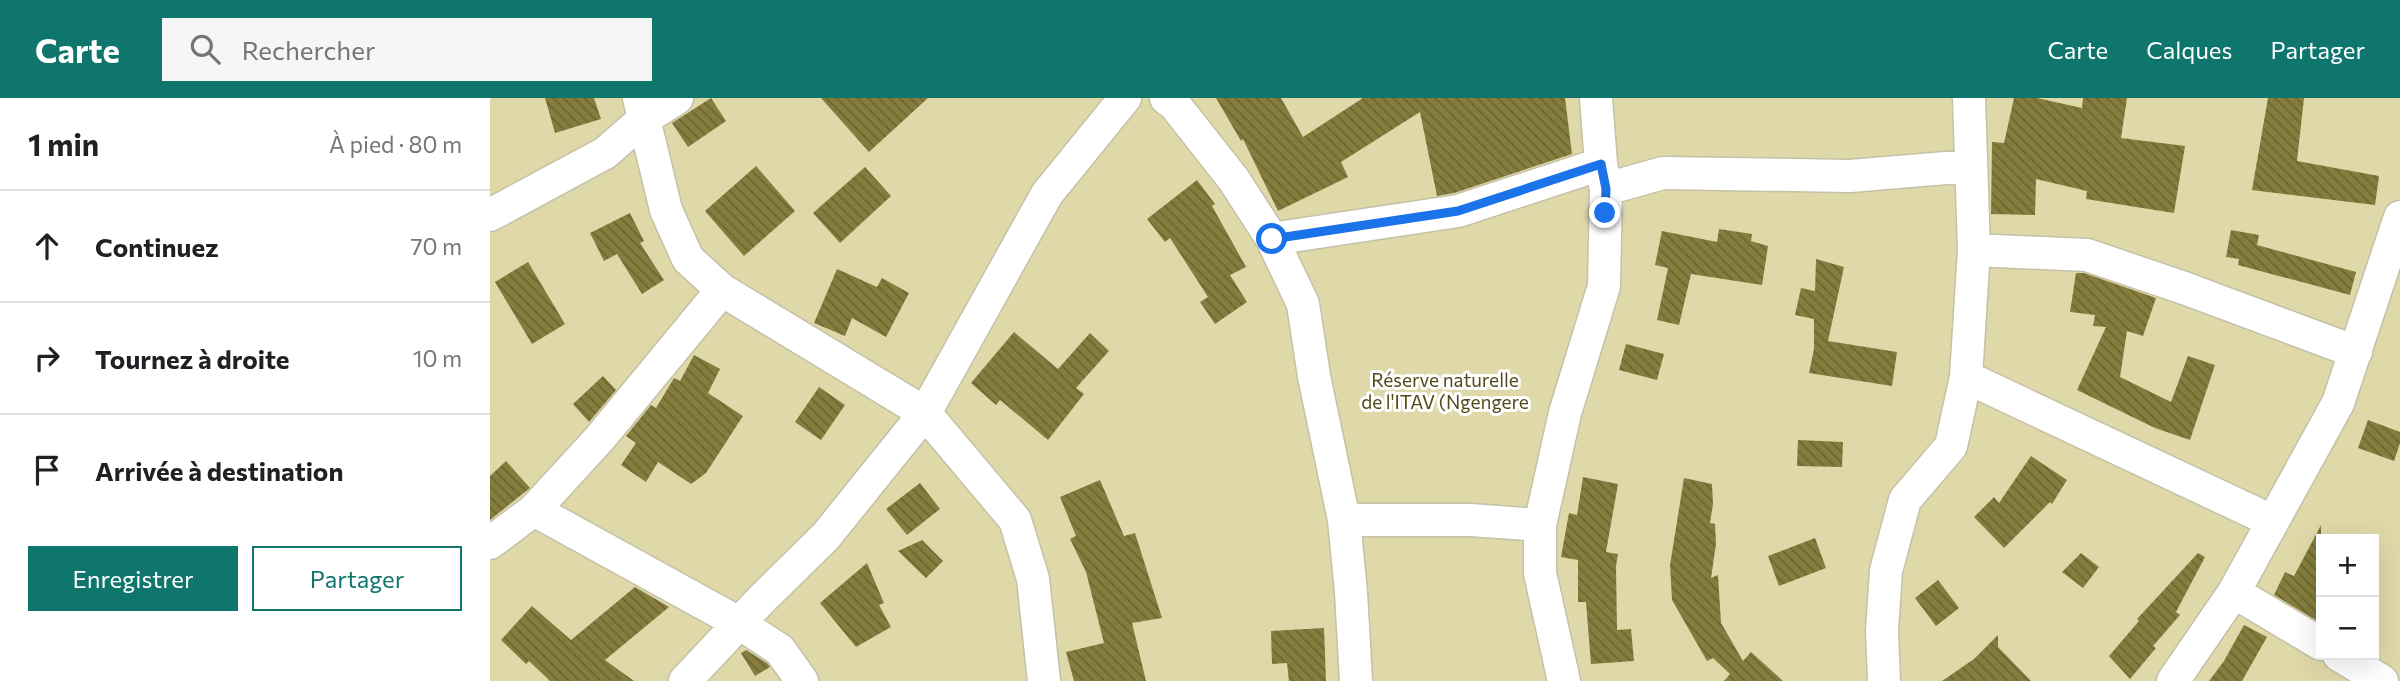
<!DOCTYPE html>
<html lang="fr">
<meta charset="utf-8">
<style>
:root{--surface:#fff;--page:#f6f6f6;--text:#202124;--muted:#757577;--line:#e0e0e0;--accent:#0f766e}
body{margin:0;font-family:Commissioner,sans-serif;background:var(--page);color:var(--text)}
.controls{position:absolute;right:21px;bottom:21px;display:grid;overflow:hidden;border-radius:0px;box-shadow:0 7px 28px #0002}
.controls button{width:63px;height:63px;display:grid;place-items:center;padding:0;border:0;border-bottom:2px solid var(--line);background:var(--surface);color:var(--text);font:35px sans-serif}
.stop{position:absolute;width:21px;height:21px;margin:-16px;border:5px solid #1a73e8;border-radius:50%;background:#fff}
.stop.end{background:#1a73e8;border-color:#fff;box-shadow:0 2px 7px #0008}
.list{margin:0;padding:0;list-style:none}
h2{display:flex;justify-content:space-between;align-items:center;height:91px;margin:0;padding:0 28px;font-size:30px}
h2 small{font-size:23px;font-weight:400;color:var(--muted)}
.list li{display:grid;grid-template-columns:46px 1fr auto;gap:21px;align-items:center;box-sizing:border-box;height:112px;padding:0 28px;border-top:2px solid var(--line)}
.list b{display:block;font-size:26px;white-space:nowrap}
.list em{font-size:23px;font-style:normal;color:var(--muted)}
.actions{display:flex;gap:14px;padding:21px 28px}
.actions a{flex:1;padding:16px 0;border:2px solid var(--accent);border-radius:0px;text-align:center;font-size:24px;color:var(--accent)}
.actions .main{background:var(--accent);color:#fff}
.icon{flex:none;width:38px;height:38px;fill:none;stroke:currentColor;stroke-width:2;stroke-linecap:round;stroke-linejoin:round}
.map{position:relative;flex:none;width:1910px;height:583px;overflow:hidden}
header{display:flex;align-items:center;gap:42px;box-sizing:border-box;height:98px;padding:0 35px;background:var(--accent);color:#fff}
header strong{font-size:33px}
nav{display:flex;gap:38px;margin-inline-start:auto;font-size:24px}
.search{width:490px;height:63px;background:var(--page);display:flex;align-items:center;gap:18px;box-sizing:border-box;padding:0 24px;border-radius:0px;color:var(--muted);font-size:26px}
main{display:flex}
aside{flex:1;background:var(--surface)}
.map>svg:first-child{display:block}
</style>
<header>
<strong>Carte</strong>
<div class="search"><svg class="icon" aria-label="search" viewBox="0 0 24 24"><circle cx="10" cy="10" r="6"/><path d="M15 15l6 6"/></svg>Rechercher</div>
<nav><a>Carte</a><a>Calques</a><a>Partager</a></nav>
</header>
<main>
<aside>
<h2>1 min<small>À pied · 80 m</small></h2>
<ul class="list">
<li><svg class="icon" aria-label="ahead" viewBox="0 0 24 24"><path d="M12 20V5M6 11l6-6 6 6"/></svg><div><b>Continuez</b></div><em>70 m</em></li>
<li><svg class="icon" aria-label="right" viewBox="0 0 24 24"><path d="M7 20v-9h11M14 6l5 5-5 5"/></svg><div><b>Tournez à droite</b></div><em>10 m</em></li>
<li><svg class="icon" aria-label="arrive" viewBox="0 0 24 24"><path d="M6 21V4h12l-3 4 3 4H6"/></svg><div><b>Arrivée à destination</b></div></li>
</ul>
<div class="actions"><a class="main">Enregistrer</a><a>Partager</a></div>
</aside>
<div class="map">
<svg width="1910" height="583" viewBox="0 0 1910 583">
<defs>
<pattern id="building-back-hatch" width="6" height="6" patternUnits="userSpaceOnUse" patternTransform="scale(1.75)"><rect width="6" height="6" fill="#857d3d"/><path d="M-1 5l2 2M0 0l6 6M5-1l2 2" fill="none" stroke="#6c6632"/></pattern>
</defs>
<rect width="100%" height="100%" fill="#f8f5da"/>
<path fill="#dfd9a9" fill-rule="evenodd" d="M 0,0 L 1910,0 L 1910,583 L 0,583 ZM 1831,441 L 1884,441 L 1884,557 L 1831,557 Z"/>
<path fill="url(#building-back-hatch)" d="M 55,0 L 104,0 L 111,21 L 65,35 Z
M 221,0 L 236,23 L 198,49 L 182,25 Z
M 331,0 L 438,0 L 379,54 Z
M 726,0 L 791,0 L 813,39 L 873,0 L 1075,0 L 1082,56 L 964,95 L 947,98 L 930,14 L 851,64 L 858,79 L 788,113 L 753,41 L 751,43 Z
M 1524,0 L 1547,0 L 1592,10 L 1593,0 L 1637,0 L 1631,40 L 1695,48 L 1684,115 L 1596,101 L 1597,93 L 1546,81 L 1545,117 L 1501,116 L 1502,44 L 1514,45 Z
M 1778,0 L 1814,0 L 1807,63 L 1889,78 L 1885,107 L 1762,92 Z
M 266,68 L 305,113 L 254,158 L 215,113 Z
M 375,69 L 401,98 L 350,145 L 323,115 Z
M 707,82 L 725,106 L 722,108 L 756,169 L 740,177 L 757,204 L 725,226 L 710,204 L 718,199 L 680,140 L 675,144 L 657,121 Z
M 140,115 L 154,143 L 150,145 L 174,182 L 152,196 L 127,156 L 114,163 L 100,135 Z
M 1229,131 L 1262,136 L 1261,143 L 1278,148 L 1272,187 L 1201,176 L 1189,227 L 1167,222 L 1178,170 L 1165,167 L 1172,133 L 1227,144 Z
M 1741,132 L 1769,137 L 1767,147 L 1866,174 L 1860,197 L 1748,167 L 1749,161 L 1736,159 Z
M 1326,161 L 1354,169 L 1338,243 L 1407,254 L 1402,288 L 1319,275 L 1324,251 L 1324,221 L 1305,217 L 1311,190 L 1325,193 Z
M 38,164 L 75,226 L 42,246 L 5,184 Z
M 347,171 L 387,189 L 392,180 L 419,195 L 396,239 L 362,220 L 355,238 L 324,225 Z
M 1586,175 L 1594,175 L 1666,200 L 1653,238 L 1637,233 L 1630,279 L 1681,304 L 1698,258 L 1725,267 L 1700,342 L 1665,330 L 1587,292 L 1616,229 L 1603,228 L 1605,217 L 1580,214 Z
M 524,234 L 568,271 L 600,235 L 619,253 L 586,290 L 594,296 L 558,342 L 510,302 L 506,307 L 481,285 Z
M 1136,246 L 1174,256 L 1167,282 L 1129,272 Z
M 204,257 L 230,271 L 218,295 L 253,318 L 216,375 L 201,386 L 168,364 L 156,384 L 131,367 L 146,345 L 136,338 L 161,307 L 166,310 L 184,280 L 190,283 Z
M 113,278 L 126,292 L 99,324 L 83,306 Z
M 329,289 L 355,307 L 331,342 L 305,324 Z
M 1878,322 L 1910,334 L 1910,345 L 1904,363 L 1868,350 Z
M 1308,342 L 1353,344 L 1352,369 L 1307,368 Z
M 1541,358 L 1577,382 L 1562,406 L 1560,404 L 1514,450 L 1484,419 L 1504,399 L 1509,405 Z
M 16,363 L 40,390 L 0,422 L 0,378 Z
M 1093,379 L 1128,386 L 1116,454 L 1128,456 L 1126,468 L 1127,532 L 1141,531 L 1144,563 L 1101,566 L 1096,504 L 1088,504 L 1088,462 L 1071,459 L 1079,415 L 1087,417 Z
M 1194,380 L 1222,386 L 1223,406 L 1220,425 L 1225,426 L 1226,446 L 1221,480 L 1228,477 L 1231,525 L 1253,563 L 1261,554 L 1293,583 L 1234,583 L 1240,576 L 1223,560 L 1217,563 L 1182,502 L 1180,467 Z
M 610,382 L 634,438 L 645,435 L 672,520 L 642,525 L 656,583 L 584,583 L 576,554 L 614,545 L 596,474 L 580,441 L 586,438 L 570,399 Z
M 430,385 L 450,411 L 417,437 L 396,411 Z
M 1831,427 L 1831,525 L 1784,497 L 1795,474 L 1804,478 Z
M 1325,440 L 1336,470 L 1289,488 L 1278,458 Z
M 432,442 L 453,463 L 436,480 L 408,453 Z
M 1591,455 L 1609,469 L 1593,490 L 1572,474 Z
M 1708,455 L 1715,459 L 1686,514 L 1690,517 L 1663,548 L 1666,550 L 1640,581 L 1619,558 L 1649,523 L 1647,521 Z
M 377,465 L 394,505 L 389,507 L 401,529 L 366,549 L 330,505 Z
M 1448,482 L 1469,510 L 1446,528 L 1425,500 Z
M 145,489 L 179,509 L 115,562 L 144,583 L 60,583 L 39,563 L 36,566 L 11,542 L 42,508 L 81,542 Z
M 1754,527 L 1777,539 L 1752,583 L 1719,583 L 1734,563 Z
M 834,530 L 836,583 L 799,583 L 797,565 L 782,566 L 781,533 Z
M 1508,537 L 1508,549 L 1541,583 L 1452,583 L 1484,561 Z
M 256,552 L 277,565 L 280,569 L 265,578 L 251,555 Z"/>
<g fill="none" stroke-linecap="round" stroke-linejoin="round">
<defs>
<path id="street" d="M 149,0 L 176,112 L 198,161 L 232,192 L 435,315 L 525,422 L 543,481 L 554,583
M 676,0 L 685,7 L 744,82 L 782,141 L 813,206 L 824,278 L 854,422 L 861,494 L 866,583
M 1106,0 L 1111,66
M 0,117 L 115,55 L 154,21 L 187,0
M 782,141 L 968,113 L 1111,66 L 1116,91 L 1173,75 L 1360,78 L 1480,68
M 1484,152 L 1597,157 L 1694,190 L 1866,254
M 1476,279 L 1782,423
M 44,412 L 249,525 L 290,552 L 312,583
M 854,422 L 980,422 L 1050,427
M 0,445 L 44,412 L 110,340 L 232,192
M 1744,494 L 1831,546
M 1849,557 L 1892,583
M 195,583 L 271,502 L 336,438 L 435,315 L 557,96 L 635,0
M 1074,583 L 1050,475 L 1050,427 L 1075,315 L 1114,188 L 1116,91
M 1394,583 L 1392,533 L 1396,473 L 1415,402 L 1461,348 L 1476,279 L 1484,152 L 1479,0
M 1683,583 L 1744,494 L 1848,305 L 1910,119"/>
</defs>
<use href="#street" stroke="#c4c1a7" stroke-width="35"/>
<use href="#street" stroke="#fff" stroke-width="32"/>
</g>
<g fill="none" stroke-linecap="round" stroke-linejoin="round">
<path stroke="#1a73e8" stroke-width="9" d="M 782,141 L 968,113 L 1111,66 L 1116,91 L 1115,115"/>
</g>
<g text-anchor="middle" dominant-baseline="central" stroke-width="6" stroke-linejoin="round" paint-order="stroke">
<g font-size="19" fill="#524b19" stroke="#fff">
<text x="955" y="281">Réserve naturelle<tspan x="955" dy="22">de l'ITAV (Ngengere</tspan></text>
</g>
</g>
</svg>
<div class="controls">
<button>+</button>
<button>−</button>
</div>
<div class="stop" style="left:782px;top:141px"></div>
<div class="stop end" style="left:1115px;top:115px"></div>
</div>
</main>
